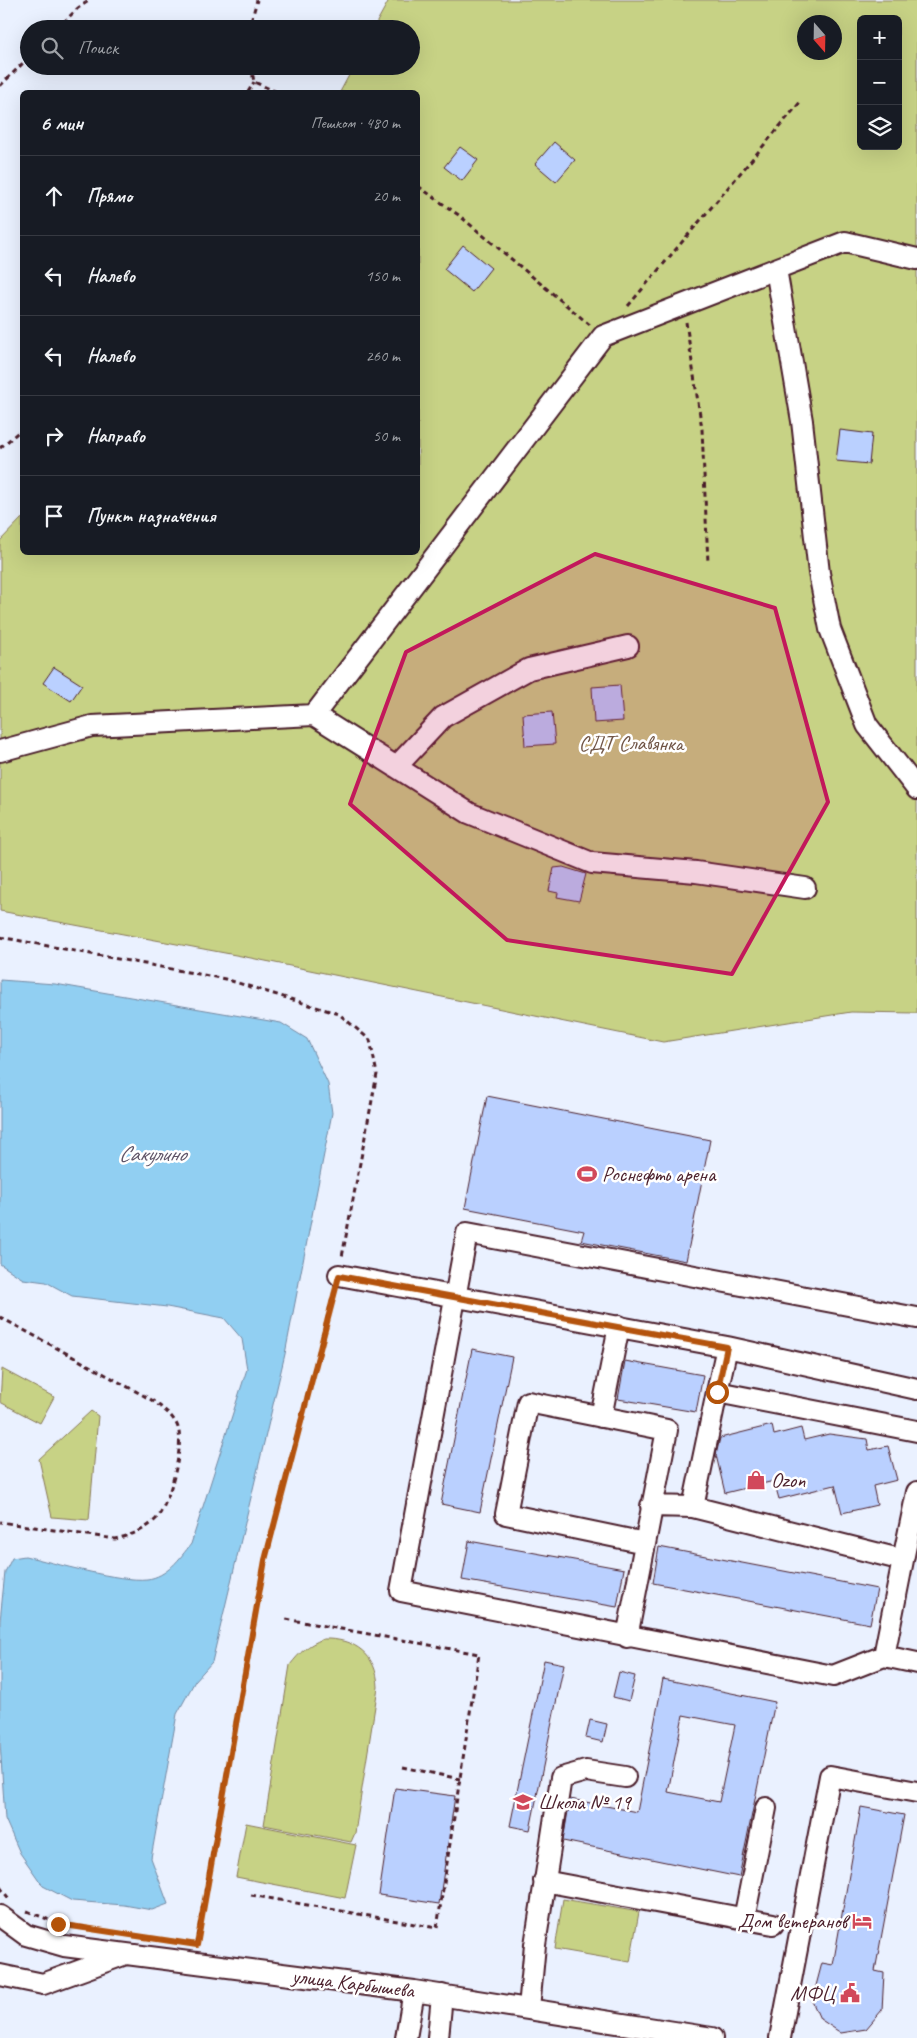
<!DOCTYPE html>
<html lang="ru">
<meta charset="utf-8">
<style>
:root{--surface:#171b24;--page:#20242c;--text:#f1f3f6;--muted:#9ea1a6;--line:#363941}
body{margin:0;font-family:Caveat,sans-serif;background:var(--page);color:var(--text)}
.controls{position:absolute;right:15px;top:15px;display:grid;overflow:hidden;border-radius:8px;box-shadow:0 5px 20px #0002}
.controls button{width:45px;height:45px;display:grid;place-items:center;padding:0;border:0;border-bottom:1px solid var(--line);background:var(--surface);color:var(--text);font:25px sans-serif}
.compass{position:absolute;left:797px;top:15px;width:45px;height:45px;border-radius:50%;background:var(--surface);box-shadow:0 5px 20px #0002;rotate:160deg}
.stop{position:absolute;width:15px;height:15px;margin:-11px;border:4px solid #b45309;border-radius:50%;background:#fff}
.stop.end{background:#b45309;border-color:#fff;box-shadow:0 1px 5px #0008}
.list{margin:0;padding:0;list-style:none}
h2{display:flex;justify-content:space-between;align-items:center;height:65px;margin:0;padding:0 20px;font-size:21px}
h2 small{font-size:16px;font-weight:400;color:var(--muted)}
.list li{display:grid;grid-template-columns:32px 1fr auto;gap:15px;align-items:center;box-sizing:border-box;height:80px;padding:0 20px;border-top:1px solid var(--line)}
.list b{display:block;font-size:19px;white-space:nowrap}
.list em{font-size:16px;font-style:normal;color:var(--muted)}
.icon{flex:none;width:28px;height:28px;fill:none;stroke:currentColor;stroke-width:2;stroke-linecap:round;stroke-linejoin:round}
.map{position:relative;flex:none;width:917px;height:2038px;overflow:hidden}
.search{position:absolute;background:var(--surface);box-shadow:0 5px 20px #0002;left:20px;top:20px;width:400px;height:55px;display:flex;align-items:center;gap:12px;box-sizing:border-box;padding:0 18px;border-radius:28px;color:var(--muted);font-size:19px}
.panel{position:absolute;background:var(--surface);box-shadow:0 5px 20px #0002;left:20px;top:90px;width:400px;height:465px;border-radius:8px}
.map>svg:first-child{display:block}
</style>
<div class="map">
<svg width="917" height="2038" viewBox="0 0 917 2038">
<rect width="100%" height="100%" fill="#eaf1ff"/>
<filter id="ink" filterUnits="userSpaceOnUse"><feTurbulence type="fractalNoise" baseFrequency=".02" numOctaves="2"/><feDisplacementMap in="SourceGraphic" scale="10" xChannelSelector="R" yChannelSelector="G"/><feConvolveMatrix kernelMatrix="1 2 1 2 8 2 1 2 1" color-interpolation-filters="sRGB"/></filter>
<g filter="url(#ink)">
<path fill="#c7d285" stroke="#887858" fill-rule="evenodd" d="M 389,0 L 917,0 L 917,1013 L 851,1012 L 663,1042 L 241,956 L 0,911 L 0,541 L 22,518 L 22,552 L 418,552 L 418,92 L 340,92 L 354,66 L 411,66 L 411,29 L 373,29 ZM 861,19 L 898,19 L 898,146 L 861,146 ZM 804,22 L 834,22 L 834,52 L 804,52 Z
M 2,1369 L 54,1397 L 40,1423 L 0,1402 Z
M 91,1411 L 98,1416 L 89,1520 L 52,1517 L 39,1459 Z
M 323,1639 C 355,1638 377,1655 378,1687 L 355,1833 L 351,1842 L 264,1825 L 290,1665 C 300,1652 308,1645 323,1639 Z
M 246,1823 L 356,1845 L 345,1898 L 236,1877 Z
M 563,1899 L 639,1912 L 630,1962 L 555,1949 Z"/>
<path fill="#91cff2" stroke="#7589a2" d="M 0,980 L 55,984 L 281,1023 L 307,1039 L 328,1084 L 332,1113 L 285,1354 L 212,1662 L 195,1681 L 177,1714 L 151,1858 L 168,1904 L 152,1910 L 124,1905 L 72,1901 L 43,1886 L 20,1853 L 5,1819 L 0,1742 L 0,1621 L 5,1572 L 12,1558 L 25,1556 C 54,1563 120,1582 147,1579 C 167,1577 180,1558 191,1544 L 247,1369 L 242,1339 L 224,1318 L 167,1307 L 72,1296 L 46,1282 L 23,1279 L 0,1264 Z"/>
<path fill="#bad0ff" stroke="#4a1f2b" fill-rule="evenodd" d="M 554,142 L 575,160 L 556,182 L 535,164 Z
M 460,147 L 478,160 L 462,181 L 444,167 Z
M 463,245 L 491,268 L 472,292 L 444,269 Z
M 840,430 L 872,434 L 869,464 L 836,461 Z
M 54,667 L 82,685 L 71,701 L 43,683 Z
M 620,685 L 623,721 L 594,723 L 592,687 Z
M 552,712 L 555,744 L 525,746 L 523,714 Z
M 563,867 L 586,874 L 579,901 L 557,897 L 558,893 L 549,891 L 554,868 Z
M 487,1096 L 710,1140 L 686,1261 L 581,1241 L 584,1231 L 465,1208 Z
M 472,1349 L 512,1357 L 480,1512 L 441,1504 Z
M 625,1361 L 703,1375 L 696,1412 L 618,1399 Z
M 772,1425 L 774,1435 L 801,1428 L 804,1440 L 829,1434 L 867,1439 L 869,1450 L 888,1446 L 897,1480 L 873,1486 L 877,1505 L 842,1513 L 835,1485 L 779,1499 L 774,1481 L 725,1493 L 716,1455 L 720,1438 Z
M 469,1541 L 624,1569 L 617,1607 L 462,1580 Z
M 659,1547 L 877,1589 L 870,1624 L 653,1583 Z
M 544,1660 L 564,1664 L 530,1830 L 510,1826 Z
M 619,1672 L 635,1676 L 629,1701 L 613,1697 Z
M 663,1679 L 775,1702 L 739,1877 L 563,1841 L 570,1799 L 637,1812 ZM 683,1715 L 735,1725 L 719,1802 L 668,1792 Z
M 590,1720 L 607,1724 L 603,1742 L 586,1738 Z
M 395,1788 L 455,1796 L 439,1904 L 379,1895 Z
M 861,1807 L 904,1815 L 875,1971 L 884,1973 L 882,2010 L 866,2029 L 841,2033 L 820,2019 L 812,2001 L 822,1963 L 833,1965 Z"/>
<g fill="none" stroke-linecap="round" stroke-linejoin="round">
<defs>
<path id="minor" d="M 776,269 L 802,421 L 819,573 L 830,629 L 867,725 L 917,789
M 314,715 L 469,813 L 592,863 L 696,872 L 805,888
M 0,751 L 92,726 L 314,715 L 603,336 L 845,242 L 917,259
M 396,767 L 443,717 L 529,669 L 628,646
M 339,1275 L 727,1347 L 917,1389
M 717,1392 L 727,1347
M 601,1417 L 619,1326
M 651,1506 L 693,1507 L 903,1560 L 884,1656 L 917,1663
M 693,1507 L 717,1392 L 917,1431
M 903,1560 L 917,1492
M 627,1637 L 667,1430 L 528,1402 L 506,1514 L 645,1543
M 884,1656 L 833,1676 L 401,1591 L 467,1233 L 917,1318
M 544,1881 L 773,1924
M 0,1916 L 26,1935 L 64,1946 L 414,1991 L 712,2038
M 744,1919 L 766,1808
M 0,1975 L 43,1984 L 123,1955
M 529,2008 L 535,1945 L 561,1778 L 586,1771 L 625,1777
M 406,2038 L 414,1991
M 438,2038 L 442,1995
M 780,2038 L 830,1776 L 917,1792"/>
</defs>
<use href="#minor" stroke="#4a1f2b" stroke-width="24"/>
<path stroke="#4a1f2b" stroke-width="3" stroke-dasharray="5 4" stroke-linecap="butt" d="M 57,29 L 78,8 L 90,0
M 249,29 L 257,0
M 251,66 L 254,82 L 277,92
M 0,86 L 29,57
M 248,92 L 254,82
M 418,186 L 460,216 L 590,325
M 628,306 L 802,100
M 686,322 L 702,429 L 708,563
M 0,448 L 22,429
M 0,937 L 225,979 L 339,1014 L 370,1040 L 377,1074 L 342,1257
M 0,1317 L 150,1399 C 161,1407 171,1413 177,1425 C 186,1443 169,1505 156,1519 C 144,1531 131,1535 115,1539 L 0,1522
M 403,1767 L 460,1779
M 0,1887 L 10,1900
M 251,1895 L 437,1928 L 479,1654 L 286,1619
M 27,1911 L 52,1921
M 62,1924 L 88,1928
M 196,1945 L 265,1560 L 334,1293"/>
<use href="#minor" stroke="#fff" stroke-width="20"/>
</g>
</g>
<g fill="none" stroke-linecap="round" stroke-linejoin="round" filter="url(#ink)">
<path stroke="#b45309" stroke-width="6" d="M 58,1924 L 197,1945 L 265,1560 L 339,1276 L 727,1347 L 717,1392"/>
</g>
<path fill="#c2185b" fill-opacity="0.2" stroke="#c2185b" stroke-width="4" stroke-linejoin="round" d="M 595,554 L 775,608 L 828,802 L 732,974 L 507,940 L 350,804 L 406,652 Z"/>
<defs>
<symbol id="stadium-bare" viewBox="-9 -9 18 18"><path d="M0-5a6.5 5 0 1 0 0 10a6.5 5 0 1 0 0-10ZM-3.5-1.8h7v3.6h-7Z" fill="#d1495b" stroke="#fff" stroke-width="2.5" paint-order="stroke"/></symbol>
<symbol id="shop-bare" viewBox="-9 -9 18 18"><path d="M-5-2.5h2.3a2.7 3.5 0 0 1 5.4 0H5L5.5 6h-11ZM-1.5-2.5h3a1.5 2.3 0 0 0-3 0Z" fill="#d1495b" stroke="#fff" stroke-width="2.5" paint-order="stroke"/></symbol>
<symbol id="school-bare" viewBox="-9 -9 18 18"><path d="M0-5L7-2L0 1L-7-2ZM-4 1L0 2.5L4 1V4Q0 6-4 4Z" fill="#d1495b" stroke="#fff" stroke-width="2.5" paint-order="stroke"/></symbol>
<symbol id="hotel-bare" viewBox="-9 -9 18 18"><path d="M-6-4.5h1.5V1H6V5H4.5V3h-9V5H-6ZM-4 0a1.8 1.8 0 1 1 3.6 0ZM.5 0V-2.5h3Q6-2.5 6 0Z" fill="#d1495b" stroke="#fff" stroke-width="2.5" paint-order="stroke"/></symbol>
<symbol id="civic-bare" viewBox="-9 -9 18 18"><path d="M-.6-6.5H3V-4.5H.6V-3L4-1V1h2V6H-6V1h2V-1L-.6-3ZM-1.2 2.5V6h2.4V2.5Z" fill="#d1495b" stroke="#fff" stroke-width="2.5" paint-order="stroke"/></symbol>
</defs>
<g fill-rule="evenodd">
<use href="#stadium-bare" x="573" y="1160" width="28" height="28"/>
<use href="#shop-bare" x="742" y="1466" width="28" height="28"/>
<use href="#school-bare" x="509" y="1788" width="28" height="28"/>
<use href="#hotel-bare" x="848" y="1907" width="28" height="28"/>
<use href="#civic-bare" x="836" y="1979" width="28" height="28"/>
</g>
<g text-anchor="middle" dominant-baseline="central" stroke-width="5" stroke-linejoin="round" paint-order="stroke">
<g font-size="21" fill="#705546" stroke="#fff">
<text x="631" y="743">СДТ Славянка</text>
</g>
<g font-size="21" fill="#4a1f2b" stroke="#fff" text-anchor="start">
<text x="602" y="1174">Роснефть арена</text>
<text x="771" y="1480">Ozon</text>
<text x="538" y="1802">Школа № 19</text>
<text x="847" y="1921" text-anchor="end">Дом ветеранов</text>
<text x="835" y="1993" text-anchor="end">МФЦ</text>
</g>
<g font-size="21" fill="#4a1f2b" stroke="#fff">
<text transform="translate(353 1983) rotate(7)">улица Карбышева</text>
</g>
<g font-size="22" font-style="italic" fill="#5f5467" stroke="#fff">
<text x="152" y="1154">Сакулино</text>
</g>
</g>
</svg>
<div class="controls">
<button>+</button>
<button>−</button>
<button><svg class="icon" aria-label="layers" viewBox="0 0 24 24"><path d="M12 4l9 5-9 5-9-5zM3 14l9 5 9-5"/></svg></button>
</div>
<svg class="compass" viewBox="-18 -18 36 36"><path d="M0-13l5 13h-10z" fill="#e53935"/><path d="M0 13l5-13h-10z" fill="#9ea1a6"/></svg>
<div class="stop" style="left:717px;top:1392px"></div>
<div class="stop end" style="left:58px;top:1924px"></div>
<div class="search"><svg class="icon" aria-label="search" viewBox="0 0 24 24"><circle cx="10" cy="10" r="6"/><path d="M15 15l6 6"/></svg>Поиск</div>
<section class="panel">
<h2>6 мин<small>Пешком · 480 m</small></h2>
<ul class="list">
<li><svg class="icon" aria-label="ahead" viewBox="0 0 24 24"><path d="M12 20V5M6 11l6-6 6 6"/></svg><div><b>Прямо</b></div><em>20 m</em></li>
<li><svg class="icon" aria-label="left" viewBox="0 0 24 24"><path d="M17 20v-9H6M10 6l-5 5 5 5"/></svg><div><b>Налево</b></div><em>150 m</em></li>
<li><svg class="icon" aria-label="left" viewBox="0 0 24 24"><path d="M17 20v-9H6M10 6l-5 5 5 5"/></svg><div><b>Налево</b></div><em>260 m</em></li>
<li><svg class="icon" aria-label="right" viewBox="0 0 24 24"><path d="M7 20v-9h11M14 6l5 5-5 5"/></svg><div><b>Направо</b></div><em>50 m</em></li>
<li><svg class="icon" aria-label="arrive" viewBox="0 0 24 24"><path d="M6 21V4h12l-3 4 3 4H6"/></svg><div><b>Пункт назначения</b></div></li>
</ul>
</section>
</div>
